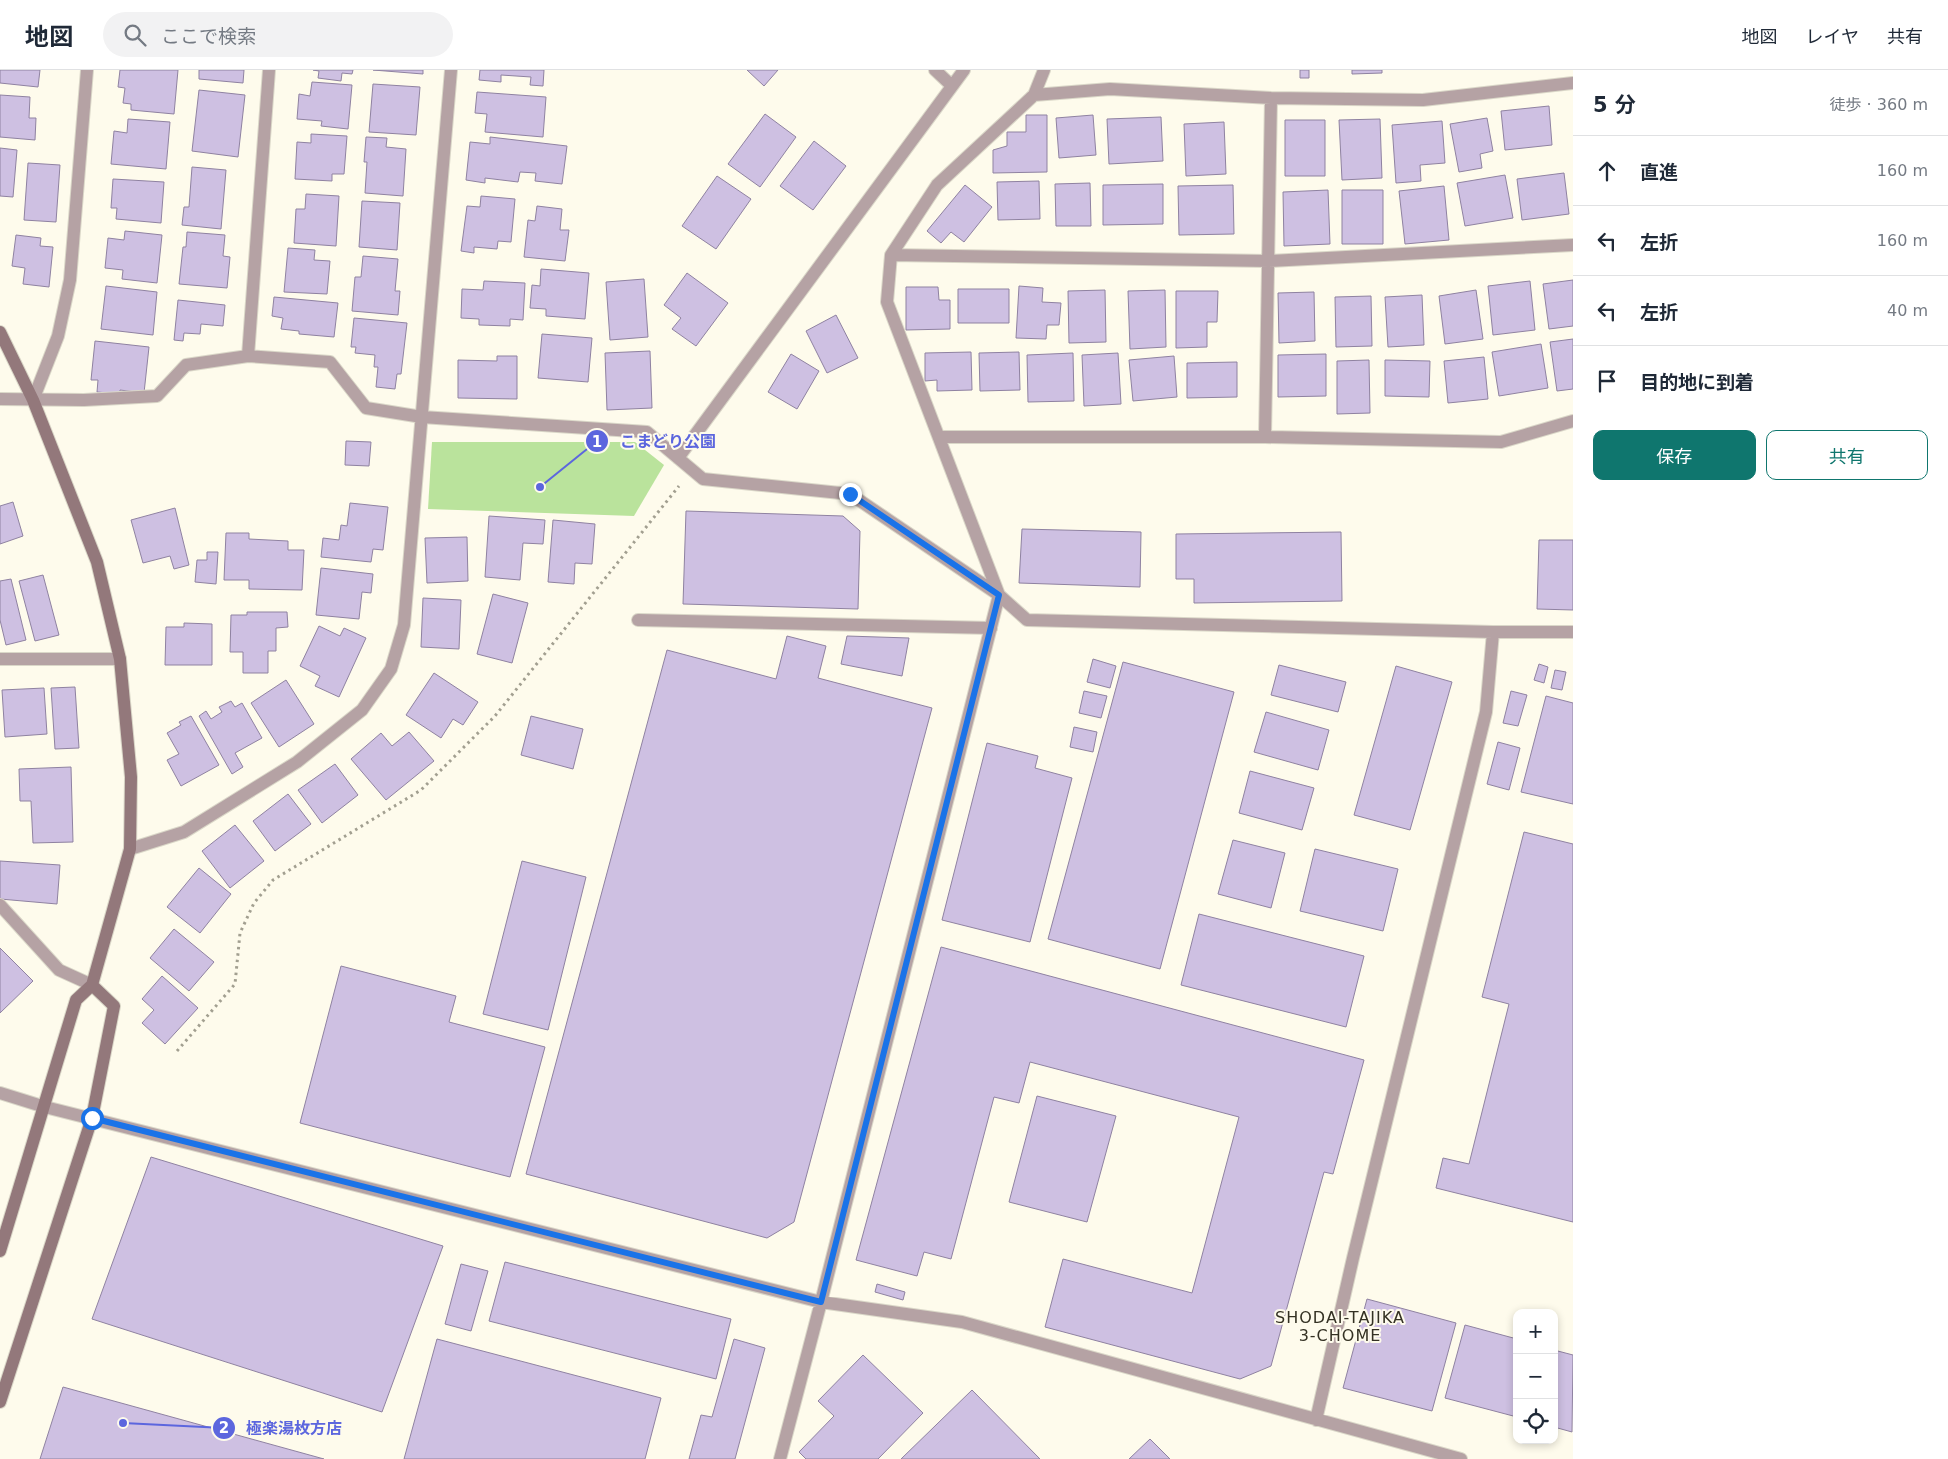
<!DOCTYPE html>
<html lang="ja">
<meta charset="utf-8">
<style>
:root{--surface:#fff;--page:#f2f2f3;--text:#1f2937;--muted:#747a83;--line:#e0e1e3;--accent:#0f766e}
body{margin:0;font-family:"DejaVu Sans","Noto Sans JP",sans-serif;background:var(--page);color:var(--text)}
.controls{position:absolute;right:15px;bottom:15px;display:grid;overflow:hidden;border-radius:10px;box-shadow:0 2px 8px #0003}
.controls button{width:45px;height:45px;display:grid;place-items:center;padding:0;border:0;border-bottom:1px solid var(--line);background:var(--surface);color:var(--text);font:25px sans-serif}
.stop{position:absolute;width:15px;height:15px;margin:-11px;border:4px solid #1a73e8;border-radius:50%;background:#fff}
.stop.end{background:#1a73e8;border-color:#fff;box-shadow:0 1px 5px #0008}
.list{margin:0;padding:0;list-style:none}
h2{display:flex;justify-content:space-between;align-items:center;height:65px;margin:0;padding:0 20px;font-size:21px}
h2 small{font-size:16px;font-weight:400;color:var(--muted)}
.list li{display:grid;grid-template-columns:32px 1fr auto;gap:15px;align-items:center;box-sizing:border-box;height:70px;padding:0 20px;border-top:1px solid var(--line)}
.list b{display:block;font-size:19px;white-space:nowrap}
.list em{font-size:16px;font-style:normal;color:var(--muted)}
.actions{display:flex;gap:10px;padding:15px 20px}
.actions a{flex:1;padding:11px 0;border:1px solid var(--accent);border-radius:10px;text-align:center;font-size:18px;color:var(--accent)}
.actions .main{background:var(--accent);color:#fff}
.icon{flex:none;width:28px;height:28px;fill:none;stroke:currentColor;stroke-width:2;stroke-linecap:round;stroke-linejoin:round}
.map{position:relative;flex:none;width:1573px;height:1389px;overflow:hidden}
header{display:flex;align-items:center;gap:30px;box-sizing:border-box;height:70px;padding:0 25px;background:var(--surface);border-bottom:1px solid var(--line)}
header strong{font-size:24px}
nav{display:flex;gap:28px;margin-inline-start:auto;font-size:18px}
.search{width:350px;height:45px;background:var(--page);display:flex;align-items:center;gap:12px;box-sizing:border-box;padding:0 18px;border-radius:28px;color:var(--muted);font-size:19px}
main{display:flex}
aside{flex:1;background:var(--surface)}
.map>svg:first-child{display:block}
</style>
<header>
<strong>地図</strong>
<div class="search"><svg class="icon" aria-label="search" viewBox="0 0 24 24"><circle cx="10" cy="10" r="6"/><path d="M15 15l6 6"/></svg>ここで検索</div>
<nav><a>地図</a><a>レイヤ</a><a>共有</a></nav>
</header>
<main>
<div class="map">
<svg width="1573" height="1389" viewBox="0 0 1573 1389">
<rect width="100%" height="100%" fill="#fefbec"/>
<path fill="#bae39c" d="M 432,372 L 635,372 L 664,395 L 634,446 L 428,439 Z"/>
<path fill="#cec0e2" stroke="#8f82a1" d="M 0,0 L 40,0 L 38,17 L 0,13 Z
M 120,0 L 178,0 L 174,44 L 131,40 L 131,34 L 123,33 L 125,18 L 118,17 Z
M 199,0 L 244,0 L 243,13 L 199,9 Z
M 313,0 L 353,0 L 352,4 L 342,3 L 341,11 L 318,8 L 319,1 Z
M 373,0 L 423,0 L 423,4 Z
M 480,0 L 544,0 L 543,16 L 530,15 L 531,7 L 501,5 L 501,12 L 479,10 Z
M 747,0 L 778,0 L 764,16 Z
M 1300,0 L 1309,0 L 1309,8 L 1300,8 Z
M 1352,0 L 1382,0 L 1382,3 L 1352,4 Z
M 312,12 L 352,15 L 348,59 L 321,56 L 322,51 L 297,49 L 299,24 L 310,26 Z
M 373,14 L 420,17 L 416,65 L 369,62 Z
M 199,20 L 245,25 L 238,87 L 192,81 Z
M 477,22 L 546,27 L 543,67 L 485,62 L 487,44 L 475,43 Z
M 0,25 L 30,27 L 29,48 L 36,48 L 35,70 L 0,67 Z
M 1549,36 L 1552,75 L 1505,80 L 1501,41 Z
M 765,44 L 796,67 L 760,117 L 728,94 Z
M 1026,45 L 1047,45 L 1047,102 L 993,103 L 993,80 L 1007,76 L 1007,62 L 1026,62 Z
M 1093,45 L 1096,85 L 1059,88 L 1056,48 Z
M 1161,47 L 1163,91 L 1109,94 L 1107,49 Z
M 1487,48 L 1493,81 L 1480,84 L 1482,98 L 1459,102 L 1450,54 Z
M 128,49 L 170,52 L 166,99 L 111,94 L 114,61 L 127,63 Z
M 1380,49 L 1382,108 L 1342,110 L 1339,50 Z
M 1285,50 L 1325,50 L 1325,106 L 1285,106 Z
M 1442,51 L 1445,93 L 1420,95 L 1421,111 L 1396,113 L 1392,55 Z
M 1224,52 L 1226,104 L 1186,106 L 1184,54 Z
M 311,64 L 347,66 L 344,104 L 332,104 L 332,111 L 295,109 L 297,72 L 311,73 Z
M 366,67 L 387,68 L 386,77 L 406,79 L 403,126 L 365,123 L 367,92 L 364,92 Z
M 490,67 L 567,76 L 562,114 L 535,111 L 536,103 L 520,102 L 518,112 L 485,108 L 485,113 L 466,110 L 470,72 L 490,74 Z
M 814,71 L 846,96 L 813,140 L 780,116 Z
M 0,78 L 17,80 L 13,127 L 0,126 Z
M 28,93 L 60,95 L 56,152 L 24,150 Z
M 192,97 L 226,100 L 221,159 L 182,155 L 184,137 L 189,137 Z
M 1564,103 L 1569,144 L 1522,150 L 1517,109 Z
M 1505,105 L 1513,148 L 1465,156 L 1457,113 Z
M 717,106 L 751,129 L 716,179 L 682,156 Z
M 113,109 L 164,112 L 161,153 L 116,149 L 117,138 L 111,138 Z
M 1039,111 L 1040,149 L 998,150 L 997,112 Z
M 1090,113 L 1091,156 L 1056,156 L 1055,114 Z
M 1163,114 L 1163,154 L 1103,155 L 1103,115 Z
M 965,115 L 992,137 L 964,172 L 951,162 L 941,173 L 927,161 Z
M 1233,115 L 1234,164 L 1179,165 L 1178,116 Z
M 1444,116 L 1449,170 L 1405,174 L 1399,121 Z
M 1328,120 L 1330,174 L 1284,176 L 1283,122 Z
M 1342,120 L 1383,120 L 1383,174 L 1342,174 Z
M 306,124 L 339,126 L 336,176 L 294,173 L 296,139 L 305,139 Z
M 481,126 L 515,129 L 511,172 L 498,171 L 497,179 L 474,177 L 474,183 L 461,181 L 467,136 L 480,137 Z
M 362,131 L 400,133 L 397,180 L 359,177 Z
M 537,136 L 562,139 L 560,160 L 569,160 L 565,191 L 524,187 L 528,150 L 535,151 Z
M 125,161 L 162,165 L 157,213 L 122,209 L 123,200 L 105,198 L 108,168 L 124,170 Z
M 187,162 L 225,165 L 223,186 L 230,187 L 227,218 L 179,214 L 183,177 L 186,177 Z
M 16,165 L 41,168 L 40,176 L 53,177 L 49,217 L 23,214 L 25,198 L 12,196 Z
M 288,178 L 315,180 L 314,190 L 330,191 L 327,224 L 284,222 Z
M 363,186 L 398,189 L 395,221 L 400,221 L 398,245 L 352,241 L 355,207 L 361,207 Z
M 541,199 L 589,203 L 585,249 L 546,246 L 546,239 L 530,238 L 532,215 L 540,216 Z
M 687,203 L 728,233 L 696,276 L 672,259 L 681,248 L 664,235 Z
M 644,209 L 648,267 L 610,270 L 606,212 Z
M 1573,210 L 1573,256 L 1549,259 L 1543,214 Z
M 484,211 L 525,213 L 523,250 L 510,249 L 510,256 L 479,255 L 479,249 L 461,248 L 462,219 L 483,220 Z
M 1530,211 L 1535,260 L 1493,265 L 1488,216 Z
M 106,216 L 157,222 L 153,265 L 101,259 Z
M 1019,216 L 1043,218 L 1042,232 L 1061,233 L 1059,255 L 1047,255 L 1046,269 L 1016,268 Z
M 906,217 L 938,217 L 939,230 L 950,230 L 950,259 L 906,260 Z
M 958,219 L 1009,219 L 1009,253 L 958,253 Z
M 1105,220 L 1106,272 L 1069,273 L 1068,221 Z
M 1165,220 L 1166,277 L 1130,279 L 1128,221 Z
M 1476,220 L 1483,269 L 1445,274 L 1439,226 Z
M 1176,221 L 1218,221 L 1217,252 L 1207,252 L 1207,277 L 1176,278 Z
M 1314,222 L 1315,271 L 1279,273 L 1278,223 Z
M 1422,225 L 1424,275 L 1388,277 L 1385,227 Z
M 1371,226 L 1372,276 L 1336,277 L 1335,227 Z
M 274,227 L 338,233 L 334,267 L 299,264 L 299,261 L 281,259 L 283,248 L 272,246 Z
M 178,230 L 225,235 L 223,256 L 201,254 L 200,264 L 184,263 L 183,271 L 174,270 Z
M 836,245 L 858,288 L 827,303 L 806,261 Z
M 354,248 L 407,253 L 401,304 L 397,304 L 395,319 L 376,317 L 378,297 L 374,297 L 375,285 L 355,283 L 356,277 L 351,277 Z
M 542,264 L 592,268 L 588,312 L 538,308 Z
M 1573,269 L 1573,319 L 1557,321 L 1550,272 Z
M 95,271 L 149,277 L 144,323 L 120,320 L 120,324 L 97,322 L 98,310 L 91,310 Z
M 1541,274 L 1548,318 L 1499,326 L 1492,282 Z
M 650,281 L 652,338 L 607,340 L 605,283 Z
M 971,282 L 972,320 L 937,321 L 937,310 L 925,311 L 925,283 Z
M 1019,282 L 1020,320 L 980,321 L 979,283 Z
M 1073,283 L 1074,331 L 1028,332 L 1027,285 Z
M 1118,283 L 1121,334 L 1084,336 L 1082,285 Z
M 791,284 L 819,301 L 797,339 L 768,322 Z
M 1326,284 L 1326,326 L 1278,327 L 1278,285 Z
M 497,286 L 517,286 L 517,329 L 458,328 L 458,290 L 497,291 Z
M 1174,286 L 1177,327 L 1133,331 L 1129,290 Z
M 1484,287 L 1488,329 L 1448,333 L 1444,291 Z
M 1369,290 L 1370,343 L 1337,344 L 1337,291 Z
M 1385,290 L 1430,291 L 1429,327 L 1385,326 Z
M 1237,292 L 1237,327 L 1187,328 L 1187,293 Z
M 346,371 L 371,372 L 369,396 L 345,395 Z
M 13,432 L 23,466 L 0,474 L 0,436 Z
M 350,433 L 388,437 L 383,480 L 373,479 L 371,492 L 321,487 L 323,468 L 339,470 L 341,455 L 347,456 Z
M 175,438 L 189,495 L 174,499 L 170,486 L 143,493 L 131,450 Z
M 686,441 L 843,446 L 860,461 L 858,539 L 683,534 Z
M 489,446 L 545,450 L 543,474 L 523,473 L 520,510 L 485,507 Z
M 553,450 L 595,454 L 592,494 L 575,493 L 574,514 L 548,512 Z
M 1022,459 L 1141,462 L 1140,517 L 1019,513 Z
M 1341,462 L 1342,531 L 1194,533 L 1194,509 L 1176,509 L 1176,464 Z
M 226,463 L 249,463 L 249,469 L 288,471 L 288,480 L 304,480 L 302,520 L 249,519 L 249,510 L 224,510 Z
M 467,467 L 468,511 L 427,513 L 425,468 Z
M 1539,470 L 1573,470 L 1573,540 L 1537,539 Z
M 207,482 L 218,482 L 216,514 L 195,512 L 197,490 L 207,490 Z
M 321,498 L 373,504 L 371,523 L 362,522 L 359,549 L 316,545 Z
M 43,505 L 59,565 L 35,571 L 19,511 Z
M 11,509 L 26,570 L 6,575 L 0,550 L 0,511 Z
M 493,524 L 528,533 L 512,593 L 477,584 Z
M 423,528 L 461,530 L 459,579 L 421,577 Z
M 247,542 L 287,542 L 288,557 L 276,558 L 276,581 L 268,581 L 268,603 L 243,603 L 243,582 L 230,582 L 231,545 L 247,545 Z
M 184,553 L 212,554 L 212,595 L 165,595 L 166,557 L 184,557 Z
M 319,556 L 340,566 L 344,558 L 366,568 L 339,627 L 315,616 L 320,606 L 300,596 Z
M 787,566 L 826,576 L 818,608 L 932,638 L 794,1152 L 767,1168 L 526,1104 L 667,580 L 776,609 Z
M 847,566 L 909,568 L 902,606 L 841,594 Z
M 1093,589 L 1116,596 L 1110,618 L 1087,612 Z
M 1123,592 L 1234,622 L 1160,899 L 1048,869 Z
M 1539,594 L 1548,597 L 1544,613 L 1534,610 Z
M 1279,595 L 1346,612 L 1338,642 L 1271,625 Z
M 1396,596 L 1452,612 L 1410,760 L 1354,745 Z
M 1555,600 L 1566,602 L 1562,620 L 1551,618 Z
M 434,603 L 478,632 L 463,655 L 453,649 L 441,668 L 406,645 Z
M 286,610 L 314,654 L 279,677 L 251,633 Z
M 75,617 L 79,678 L 55,679 L 51,618 Z
M 44,618 L 47,664 L 5,667 L 2,620 Z
M 1084,621 L 1107,626 L 1101,648 L 1079,643 Z
M 1511,621 L 1527,625 L 1518,656 L 1503,653 Z
M 1546,626 L 1573,633 L 1573,734 L 1521,722 Z
M 231,631 L 235,637 L 242,633 L 262,668 L 235,683 L 243,697 L 232,704 L 199,646 L 206,641 L 211,649 L 222,642 L 219,637 Z
M 1266,642 L 1329,660 L 1318,700 L 1254,682 Z
M 191,646 L 219,695 L 181,716 L 167,690 L 179,684 L 167,663 L 181,655 L 179,652 Z
M 531,646 L 583,659 L 573,699 L 521,685 Z
M 1074,657 L 1097,662 L 1093,682 L 1070,677 Z
M 409,662 L 434,691 L 386,730 L 351,689 L 381,663 L 392,676 Z
M 1498,672 L 1520,678 L 1509,720 L 1487,714 Z
M 987,673 L 1038,686 L 1035,698 L 1072,708 L 1030,872 L 942,850 Z
M 335,694 L 358,725 L 322,753 L 298,720 Z
M 71,697 L 73,772 L 33,773 L 31,731 L 20,731 L 19,699 Z
M 1250,701 L 1314,718 L 1302,760 L 1239,743 Z
M 288,724 L 311,754 L 275,781 L 253,751 Z
M 235,755 L 264,791 L 230,818 L 202,781 Z
M 1524,762 L 1573,774 L 1573,1152 L 1436,1118 L 1443,1088 L 1469,1094 L 1509,934 L 1482,927 Z
M 1233,770 L 1285,783 L 1271,838 L 1218,824 Z
M 1315,779 L 1398,799 L 1383,861 L 1300,841 Z
M 0,791 L 60,795 L 57,834 L 0,829 Z
M 522,791 L 586,807 L 548,960 L 483,944 Z
M 199,798 L 231,824 L 200,863 L 167,837 Z
M 1199,844 L 1364,886 L 1346,957 L 1181,915 Z
M 174,859 L 214,892 L 189,921 L 150,888 Z
M 941,877 L 1364,990 L 1333,1104 L 1324,1102 L 1271,1296 L 1240,1309 L 1045,1257 L 1063,1189 L 1192,1223 L 1239,1047 L 1030,992 L 1019,1033 L 994,1027 L 951,1189 L 924,1182 L 917,1206 L 856,1190 Z
M 0,878 L 33,911 L 0,943 Z
M 341,896 L 456,926 L 449,952 L 545,977 L 510,1107 L 300,1053 Z
M 162,906 L 198,938 L 165,974 L 142,953 L 154,940 L 142,929 Z
M 1037,1026 L 1116,1046 L 1087,1152 L 1009,1132 Z
M 151,1087 L 443,1176 L 382,1342 L 92,1249 Z
M 505,1192 L 731,1249 L 716,1309 L 489,1251 Z
M 461,1194 L 488,1201 L 471,1261 L 445,1254 Z
M 877,1214 L 905,1222 L 903,1230 L 875,1222 Z
M 1367,1229 L 1456,1253 L 1432,1341 L 1343,1318 Z
M 1465,1255 L 1517,1269 L 1517,1347 L 1445,1328 Z
M 437,1269 L 661,1328 L 645,1389 L 404,1389 Z
M 734,1269 L 765,1278 L 735,1389 L 689,1389 L 701,1345 L 712,1347 Z
M 1554,1280 L 1573,1285 L 1572,1362 L 1554,1357 Z
M 863,1285 L 923,1343 L 878,1389 L 806,1389 L 799,1382 L 834,1346 L 818,1331 Z
M 63,1317 L 324,1389 L 40,1389 Z
M 972,1320 L 1040,1389 L 901,1389 Z
M 1150,1369 L 1170,1389 L 1129,1389 Z"/>
<g fill="none" stroke-linecap="round" stroke-linejoin="round">
<defs>
<path id="lane" d="M 638,550 L 991,558"/>
<path id="street" d="M 935,0 L 952,16
M 1034,25 L 1110,19 L 1271,28 L 1423,30 L 1573,13
M 891,185 L 1269,191 L 1573,175
M 248,286 L 269,0
M 0,329 L 84,330 L 157,326 L 186,295 L 248,286 L 330,292 L 366,338 L 422,347 L 647,362 L 703,409 L 850,424 L 999,525 L 1027,550 L 1493,562 L 1573,562
M 33,330 L 58,266 L 70,210 L 87,0
M 940,367 L 1265,367 L 1501,372 L 1573,351
M 1265,367 L 1271,28
M 678,388 L 964,0
M 0,589 L 120,589
M 130,779 L 184,762 L 297,692 L 362,640 L 391,599 L 404,555 L 451,0
M 0,835 L 59,900 L 92,915
M 0,1023 L 45,1037 L 821,1232 L 962,1252 L 1461,1389
M 1316,1350 L 1353,1188 L 1486,642 L 1493,562
M 780,1389 L 821,1232 L 999,525 L 887,232 L 891,185 L 937,115 L 1034,25 L 1044,0"/>
<path id="secondary" d="M 0,262 L 33,330 L 97,492 L 120,589 L 131,707 L 130,779 L 92,915 L 76,930 L 0,1181
M 0,1332 L 92,1048 L 114,936 L 92,915"/>
</defs>
<use href="#lane" stroke="#dad7c8" stroke-width="14"/>
<use href="#street" stroke="#dad7c8" stroke-width="14"/>
<use href="#secondary" stroke="#dad7c8" stroke-width="14"/>
<path stroke="#a29f90" stroke-width="3" stroke-dasharray="2.5 4" stroke-linecap="butt" d="M 177,981 L 235,914 L 240,863 L 254,833 L 273,810 L 421,720 L 495,646 L 679,416"/>
<use href="#lane" stroke="#b5a2a4" stroke-width="12"/>
<use href="#street" stroke="#b5a2a4" stroke-width="12"/>
<use href="#secondary" stroke="#93787b" stroke-width="12"/>
</g>
<g fill="none" stroke-linecap="round" stroke-linejoin="round">
<path stroke="#1a73e8" stroke-width="6" d="M 92,1048 L 821,1232 L 999,525 L 850,424"/>
</g>
<g text-anchor="middle" dominant-baseline="central" stroke-width="4" stroke-linejoin="round" paint-order="stroke">
<g font-size="16" letter-spacing="1" fill="#343123" stroke="#fefbec">
<text x="1340" y="1247">SHODAI-TAJIKA<tspan x="1340" dy="18">3-CHOME</tspan></text>
</g>
</g>
<path fill="none" stroke="#5c66de" stroke-width="2" d="M540 417L597 371M123 1353L224 1358"/>
<g fill="#5c66de" stroke="#fefbec" stroke-width="2">
<circle cx="540" cy="417" r="5"/>
<circle cx="123" cy="1353" r="5"/>
<circle cx="597" cy="371" r="12"/>
<circle cx="224" cy="1358" r="12"/>
</g>
<g font-size="15" text-anchor="middle" font-weight="bold" fill="#fff">
<text x="597" y="377">1</text>
<text x="224" y="1363">2</text>
</g>
<g font-size="16" text-anchor="middle" font-weight="bold" fill="#5c66de" stroke="#fefbec" stroke-width="4" stroke-linejoin="round" paint-order="stroke">
<text x="668" y="377">こまどり公園</text>
<text x="294" y="1364">極楽湯枚方店</text>
</g>
</svg>
<div class="controls">
<button>+</button>
<button>−</button>
<button><svg class="icon" aria-label="locate" viewBox="0 0 24 24"><circle cx="12" cy="12" r="6"/><path d="M12 2v4M12 18v4M2 12h4M18 12h4"/></svg></button>
</div>
<div class="stop" style="left:92px;top:1048px"></div>
<div class="stop end" style="left:850px;top:424px"></div>
</div>
<aside>
<h2>5 分<small>徒歩 · 360 m</small></h2>
<ul class="list">
<li><svg class="icon" aria-label="ahead" viewBox="0 0 24 24"><path d="M12 20V5M6 11l6-6 6 6"/></svg><div><b>直進</b></div><em>160 m</em></li>
<li><svg class="icon" aria-label="left" viewBox="0 0 24 24"><path d="M17 20v-9H6M10 6l-5 5 5 5"/></svg><div><b>左折</b></div><em>160 m</em></li>
<li><svg class="icon" aria-label="left" viewBox="0 0 24 24"><path d="M17 20v-9H6M10 6l-5 5 5 5"/></svg><div><b>左折</b></div><em>40 m</em></li>
<li><svg class="icon" aria-label="arrive" viewBox="0 0 24 24"><path d="M6 21V4h12l-3 4 3 4H6"/></svg><div><b>目的地に到着</b></div></li>
</ul>
<div class="actions"><a class="main">保存</a><a>共有</a></div>
</aside>
</main>
